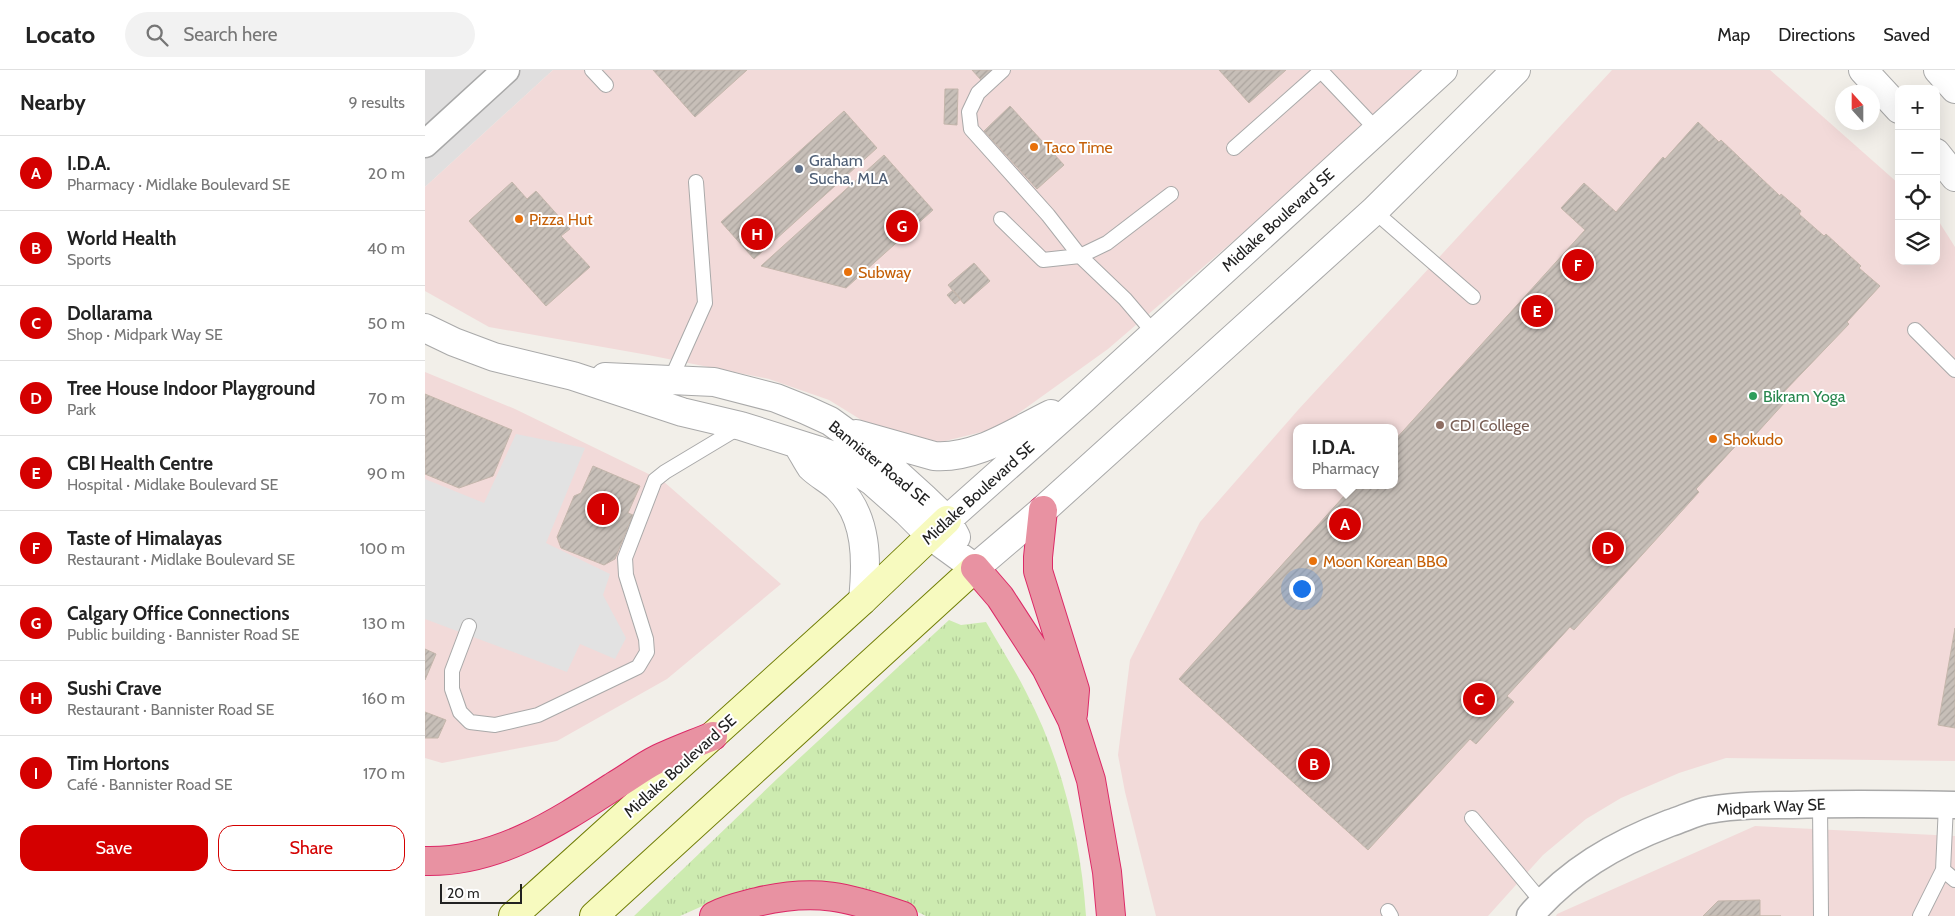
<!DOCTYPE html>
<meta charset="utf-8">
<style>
:root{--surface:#fff;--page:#f2f2f2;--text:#222;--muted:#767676;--line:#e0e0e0;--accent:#d40000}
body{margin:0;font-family:Cabin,sans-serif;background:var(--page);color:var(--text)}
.controls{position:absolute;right:15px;top:15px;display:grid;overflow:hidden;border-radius:10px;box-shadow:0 5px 20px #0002}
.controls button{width:45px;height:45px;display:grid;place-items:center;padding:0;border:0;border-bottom:1px solid var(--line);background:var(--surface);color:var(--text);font:25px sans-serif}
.compass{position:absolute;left:1410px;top:15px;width:45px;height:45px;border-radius:50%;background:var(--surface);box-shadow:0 5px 20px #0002;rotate:339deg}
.scale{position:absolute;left:15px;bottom:12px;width:82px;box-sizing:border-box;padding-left:5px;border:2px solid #222;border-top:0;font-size:14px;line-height:18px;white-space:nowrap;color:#222;-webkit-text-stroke:4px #fff;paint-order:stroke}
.you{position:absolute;left:876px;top:518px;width:18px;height:18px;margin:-12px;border:4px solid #fff;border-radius:50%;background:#1a73e8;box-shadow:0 0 0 8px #1a73e833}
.badge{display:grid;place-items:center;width:32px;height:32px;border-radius:50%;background:var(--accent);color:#fff;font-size:16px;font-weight:700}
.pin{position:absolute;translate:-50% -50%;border:2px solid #fff;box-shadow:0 1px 5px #0006}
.popup{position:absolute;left:868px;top:354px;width:105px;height:65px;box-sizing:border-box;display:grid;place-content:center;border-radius:10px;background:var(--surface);filter:drop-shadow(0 1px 4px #0005);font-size:16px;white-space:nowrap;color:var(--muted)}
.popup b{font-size:19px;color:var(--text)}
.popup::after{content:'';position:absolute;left:50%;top:100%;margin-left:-10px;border:10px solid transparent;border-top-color:var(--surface)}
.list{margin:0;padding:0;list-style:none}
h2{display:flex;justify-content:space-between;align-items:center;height:65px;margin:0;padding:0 20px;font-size:21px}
h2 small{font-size:16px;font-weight:400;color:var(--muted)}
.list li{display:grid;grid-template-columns:32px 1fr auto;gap:15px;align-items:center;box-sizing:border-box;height:75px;padding:0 20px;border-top:1px solid var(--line)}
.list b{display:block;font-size:19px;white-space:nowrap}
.list p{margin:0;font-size:16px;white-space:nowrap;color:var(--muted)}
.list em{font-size:16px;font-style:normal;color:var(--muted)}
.actions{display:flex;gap:10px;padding:15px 20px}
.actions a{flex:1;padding:11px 0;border:1px solid var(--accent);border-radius:15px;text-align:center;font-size:18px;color:var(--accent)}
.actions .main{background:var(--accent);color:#fff}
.icon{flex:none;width:28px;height:28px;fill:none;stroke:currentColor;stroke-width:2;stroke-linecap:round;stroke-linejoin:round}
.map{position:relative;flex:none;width:1530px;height:846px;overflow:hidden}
header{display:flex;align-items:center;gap:30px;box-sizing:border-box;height:70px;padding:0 25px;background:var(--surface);border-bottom:1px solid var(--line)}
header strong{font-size:24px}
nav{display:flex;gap:28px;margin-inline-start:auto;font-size:18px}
.search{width:350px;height:45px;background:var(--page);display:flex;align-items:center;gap:12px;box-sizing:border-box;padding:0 18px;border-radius:28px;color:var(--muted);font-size:19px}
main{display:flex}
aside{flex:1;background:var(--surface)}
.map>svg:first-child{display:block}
</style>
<header>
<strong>Locato</strong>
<div class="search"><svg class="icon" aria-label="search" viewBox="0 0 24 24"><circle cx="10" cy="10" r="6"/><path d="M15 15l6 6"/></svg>Search here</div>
<nav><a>Map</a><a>Directions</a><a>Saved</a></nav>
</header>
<main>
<aside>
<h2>Nearby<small>9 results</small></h2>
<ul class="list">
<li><span class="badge">A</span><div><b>I.D.A.</b><p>Pharmacy · Midlake Boulevard SE</p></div><em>20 m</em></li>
<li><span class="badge">B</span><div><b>World Health</b><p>Sports</p></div><em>40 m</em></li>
<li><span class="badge">C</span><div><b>Dollarama</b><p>Shop · Midpark Way SE</p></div><em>50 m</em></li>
<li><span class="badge">D</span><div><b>Tree House Indoor Playground</b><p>Park</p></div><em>70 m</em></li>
<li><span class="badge">E</span><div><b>CBI Health Centre</b><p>Hospital · Midlake Boulevard SE</p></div><em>90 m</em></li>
<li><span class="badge">F</span><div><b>Taste of Himalayas</b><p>Restaurant · Midlake Boulevard SE</p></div><em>100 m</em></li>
<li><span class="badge">G</span><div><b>Calgary Office Connections</b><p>Public building · Bannister Road SE</p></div><em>130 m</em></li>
<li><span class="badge">H</span><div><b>Sushi Crave</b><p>Restaurant · Bannister Road SE</p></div><em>160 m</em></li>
<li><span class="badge">I</span><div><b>Tim Hortons</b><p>Café · Bannister Road SE</p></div><em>170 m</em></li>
</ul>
<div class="actions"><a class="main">Save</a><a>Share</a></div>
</aside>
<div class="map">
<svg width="1530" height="846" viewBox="0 0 1530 846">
<defs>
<pattern id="grass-tufts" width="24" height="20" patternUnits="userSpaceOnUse" patternTransform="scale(1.25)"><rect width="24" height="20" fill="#cdebb0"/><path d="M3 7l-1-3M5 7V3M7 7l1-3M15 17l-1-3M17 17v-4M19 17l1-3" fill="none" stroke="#b0c997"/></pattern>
<pattern id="building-hatch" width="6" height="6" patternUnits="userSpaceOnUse" patternTransform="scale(1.25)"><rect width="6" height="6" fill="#c7bfb8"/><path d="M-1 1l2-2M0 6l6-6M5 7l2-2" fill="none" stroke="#aba49e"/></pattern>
</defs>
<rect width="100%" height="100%" fill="#f2efe9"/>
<path fill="#e0dfdf" d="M 0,0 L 128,0 L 0,117 Z"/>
<path fill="#f2dad9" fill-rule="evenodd" d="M 128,0 L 1001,0 L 914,80 L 683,279 L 573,358 L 512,373 L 451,359 L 404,330 L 344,309 L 223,285 L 64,257 L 0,221 L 0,117 Z
M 1187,0 L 1345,0 L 1474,114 L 1474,191 L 1511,191 L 1511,147 L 1530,177 L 1530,691 L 1301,688 L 1254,703 L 1196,728 L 1161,749 L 1118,785 L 1063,846 L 731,846 L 700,722 L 693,685 L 705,590 L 775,452 L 873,340 ZM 871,358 L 969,358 L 969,415 L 871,415 Z
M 0,302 L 90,339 L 238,411 L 356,514 L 242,609 L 132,671 L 17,693 L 0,688 Z
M 1330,756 L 1530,766 L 1530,846 L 1131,846 L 1132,844 Z"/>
<path fill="url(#grass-tufts)" d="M 524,550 L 536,555 L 561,552 C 574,575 589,598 601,622 C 637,690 656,770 661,846 L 501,846 L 456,824 L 402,813 L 349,814 L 300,826 L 255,846 L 209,846 L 353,708 Z"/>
<path fill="#e2e2e2" d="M 91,364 L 160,378 L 121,473 L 185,504 L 178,525 L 201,568 L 190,589 L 155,574 L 142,602 L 0,549 L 0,409 L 59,433 Z"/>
<path fill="url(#building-hatch)" stroke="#c4b6ab" d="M 228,0 L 322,0 L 270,47 Z
M 547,0 L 567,0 L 556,10 Z
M 794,0 L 861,0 L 824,33 Z
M 520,19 L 533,19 L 532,55 L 519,54 Z
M 585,36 L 639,95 L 612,119 L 559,61 Z
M 419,41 L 452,78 L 329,189 L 296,152 Z
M 1273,52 L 1294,72 L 1296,70 L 1355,126 L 1356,124 L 1376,141 L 1374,144 L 1399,166 L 1401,164 L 1436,196 L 1434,198 L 1455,216 L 1422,252 L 1424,254 L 1354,327 L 1360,332 L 1322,374 L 1317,369 L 1271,419 L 1274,422 L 1149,560 L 1145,557 L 1082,626 L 1089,632 L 1051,674 L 1045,669 L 943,780 L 754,609 L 929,415 L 969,415 L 969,371 L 1160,160 L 1136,138 L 1159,113 L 1191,142 L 1238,87 L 1240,89 Z
M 459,85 L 508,140 L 421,218 L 336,196 Z
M 87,112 L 102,129 L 111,121 L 145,159 L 136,166 L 165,197 L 121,236 L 44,151 Z
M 549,193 L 565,211 L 539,234 L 523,215 Z
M 528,220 L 536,229 L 530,234 L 522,225 Z
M 0,324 L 87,360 L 68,406 L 34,418 L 0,404 Z
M 168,396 L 215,416 L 203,443 L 208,445 L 190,489 L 179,495 L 136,478 L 132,467 L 149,426 L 156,423 Z
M 1530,558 L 1530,658 L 1513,655 Z
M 0,579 L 11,584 L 0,610 Z
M 0,642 L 21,650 L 13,668 L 0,668 Z
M 1335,830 L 1335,846 L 1356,846 L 1278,846 L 1293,831 Z"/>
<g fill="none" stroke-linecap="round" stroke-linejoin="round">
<defs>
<path id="service" d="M 167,0 L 181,15
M 578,0 L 553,23 L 544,42 L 546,59 L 623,145 L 655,186 L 682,173 L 746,124
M 896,1 L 952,60
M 809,78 L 897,0
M 949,141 L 1048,227
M 576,149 L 618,190 L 655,186 L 700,229 L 729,263
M 1490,260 L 1530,300
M 246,309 L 280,233 L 271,112
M 44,556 L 27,601 L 27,619 L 35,642 L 45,652 L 70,655 L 113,645 L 213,597 L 222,582 L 221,569 L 201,505 L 200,488 L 230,410 L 240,402 L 315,357
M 1395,734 L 1396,846
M 1521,735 L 1518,800 L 1530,810
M 1047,748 L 1117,832
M 963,841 L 966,846
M 1495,846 L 1518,800"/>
<path id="minor" d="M 0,74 L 81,0
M 1105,846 C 1143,801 1190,774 1245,753 C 1258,749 1271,742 1284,740 C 1312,735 1340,735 1367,735 C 1421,733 1476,734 1530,735"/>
<path id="tertiary" d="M 1438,0 L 1474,39
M 1513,0 L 1530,19
M 1511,83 L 1530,107
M 0,258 L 29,272 L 69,287 L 148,306 L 257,342 L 316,356 L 392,380 L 411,387 L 447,411 L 482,442 L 506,466 L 550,498
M 180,307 L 289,312 L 351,328 L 381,340 L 405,351 L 434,372 L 466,398 L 498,427 L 522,450 L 531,467
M 431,364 L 509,386 C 551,389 589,362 626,344
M 372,374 C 377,381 381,390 386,397 C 394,405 405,410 413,418 C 443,447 442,492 438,530
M 522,450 L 659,328 L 1018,0
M 550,498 L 618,440 L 949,141 L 1091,0"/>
<path id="secondary" d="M 88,846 L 438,530 L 522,450
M 169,846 L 550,498"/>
<path id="motorway" d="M 618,440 L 613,487 L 613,501 L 650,620 L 648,644
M 550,498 L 575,527 L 621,598 L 647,650 L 666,710 L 682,802 L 686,846
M 0,791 C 71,793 132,753 189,716 C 203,708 217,697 231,690 C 249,681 269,674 288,666
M 289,846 C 302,839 317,836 332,832 C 391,818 423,827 478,846"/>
</defs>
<use href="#service" stroke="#a9a9a9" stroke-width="16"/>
<use href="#minor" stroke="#a9a9a9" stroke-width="29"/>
<use href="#tertiary" stroke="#a9a9a9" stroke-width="30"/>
<use href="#secondary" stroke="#707d05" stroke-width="30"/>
<use href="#motorway" stroke="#dc2a67" stroke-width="30"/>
<use href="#service" stroke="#fff" stroke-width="14"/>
<use href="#minor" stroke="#fff" stroke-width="26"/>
<use href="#tertiary" stroke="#fff" stroke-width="28"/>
<use href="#secondary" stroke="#f7fabf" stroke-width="28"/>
<use href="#motorway" stroke="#e892a2" stroke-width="28"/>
</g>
<g fill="#e8710a" stroke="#fff" stroke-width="2">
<circle cx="609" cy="77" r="5"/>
<circle cx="94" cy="149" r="5"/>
<circle cx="423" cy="202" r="5"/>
<circle cx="1288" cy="369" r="5"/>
<circle cx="888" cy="491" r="5"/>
</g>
<circle fill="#5c6f8a" stroke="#fff" stroke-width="2" cx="374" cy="99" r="5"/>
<circle fill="#2e9e5b" stroke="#fff" stroke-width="2" cx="1328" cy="326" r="5"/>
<circle fill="#8d6e63" stroke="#fff" stroke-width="2" cx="1015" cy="355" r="5"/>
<g text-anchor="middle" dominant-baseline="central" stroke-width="4" stroke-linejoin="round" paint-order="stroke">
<g font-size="16" fill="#c56008" stroke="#fff" text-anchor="start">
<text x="619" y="77">Taco Time</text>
<text x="104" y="149">Pizza Hut</text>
<text x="433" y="202">Subway</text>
<text x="1298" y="369">Shokudo</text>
<text x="898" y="491">Moon Korean BBQ</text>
</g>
<g font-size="16" fill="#4e5e75" stroke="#fff" text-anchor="start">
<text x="384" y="90">Graham<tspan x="384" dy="18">Sucha, MLA</tspan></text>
</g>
<g font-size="16" fill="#222" stroke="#fff">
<text transform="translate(853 150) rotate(-42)">Midlake Boulevard SE</text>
<text transform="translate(454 393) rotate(39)">Bannister Road SE</text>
<text transform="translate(553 423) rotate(-42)">Midlake Boulevard SE</text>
<text transform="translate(255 696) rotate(-42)">Midlake Boulevard SE</text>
<text transform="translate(1346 737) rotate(-3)">Midpark Way SE</text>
</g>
<g font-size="16" fill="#27864d" stroke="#fff" text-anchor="start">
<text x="1338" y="326">Bikram Yoga</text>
</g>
<g font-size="16" fill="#785e54" stroke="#fff" text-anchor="start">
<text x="1025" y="355">CDI College</text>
</g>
</g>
</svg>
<div class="controls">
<button>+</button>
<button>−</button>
<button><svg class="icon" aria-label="locate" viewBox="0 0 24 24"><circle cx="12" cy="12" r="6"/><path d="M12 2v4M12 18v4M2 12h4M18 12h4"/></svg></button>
<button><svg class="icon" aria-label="layers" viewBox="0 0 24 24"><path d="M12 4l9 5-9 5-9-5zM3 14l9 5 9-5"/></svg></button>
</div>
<svg class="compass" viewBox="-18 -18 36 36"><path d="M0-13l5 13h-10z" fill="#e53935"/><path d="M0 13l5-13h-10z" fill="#767676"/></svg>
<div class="scale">20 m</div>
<div class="you"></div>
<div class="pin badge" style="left:920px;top:454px">A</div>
<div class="popup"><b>I.D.A.</b>Pharmacy</div>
<div class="pin badge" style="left:889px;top:694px">B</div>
<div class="pin badge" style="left:1054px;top:629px">C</div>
<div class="pin badge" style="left:1183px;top:478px">D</div>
<div class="pin badge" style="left:1112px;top:241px">E</div>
<div class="pin badge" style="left:1153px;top:195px">F</div>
<div class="pin badge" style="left:477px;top:156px">G</div>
<div class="pin badge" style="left:332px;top:164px">H</div>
<div class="pin badge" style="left:178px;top:439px">I</div>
</div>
</main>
